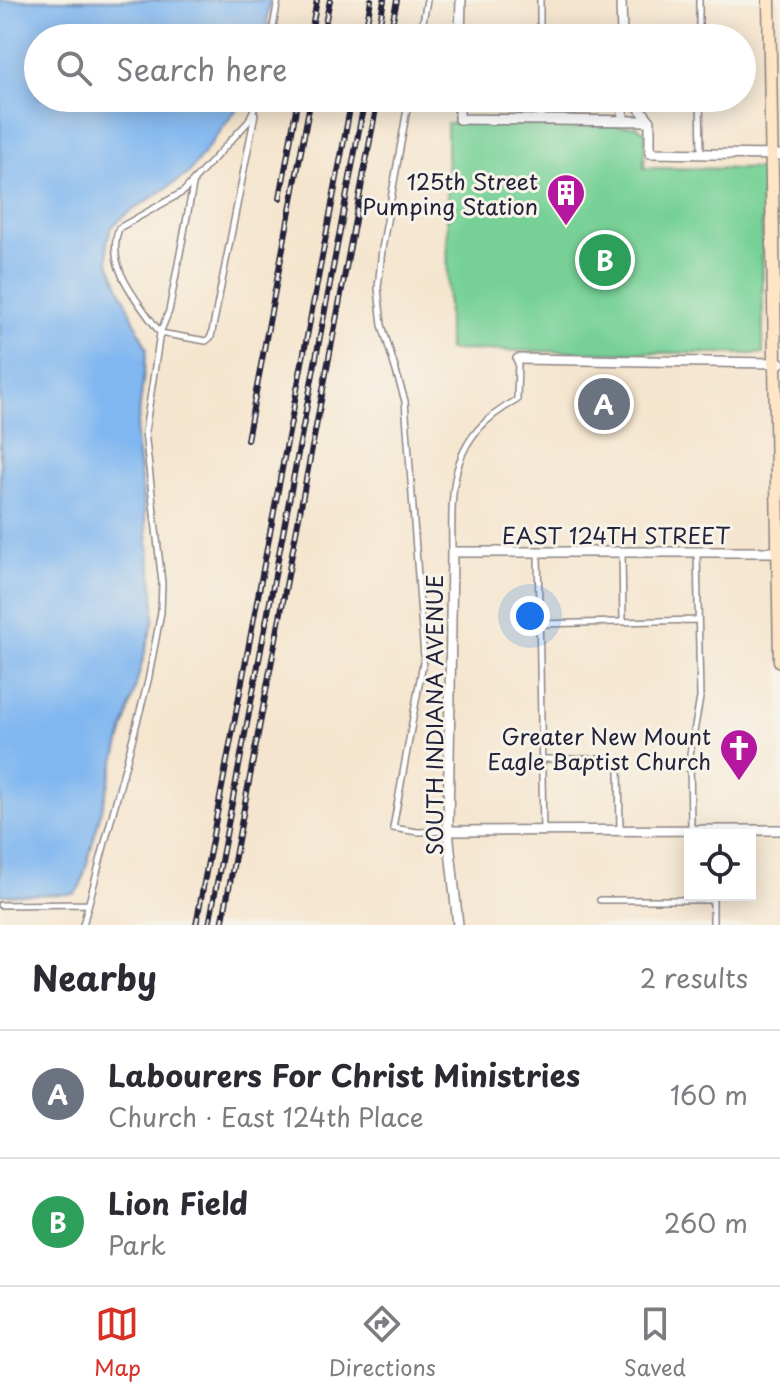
<!DOCTYPE html>
<meta charset="utf-8">
<style>
:root{--surface:#fff;--page:#f7f7f7;--text:#2b2b33;--muted:#7c7c81;--line:#e1e1e2;--accent:#d93025}
body{margin:0;font-family:"Playpen Sans",sans-serif;background:var(--page);color:var(--text)}
.controls{position:absolute;right:24px;bottom:24px;display:grid;overflow:hidden;border-radius:0px;box-shadow:0 4px 20px #0003}
.controls button{width:72px;height:72px;display:grid;place-items:center;padding:0;border:0;border-bottom:2px solid var(--line);background:var(--surface);color:var(--text);font:40px sans-serif}
.you{position:absolute;left:530px;top:616px;width:28px;height:28px;margin:-20px;border:6px solid #fff;border-radius:50%;background:#1a73e8;box-shadow:0 0 0 12px #1a73e833}
.badge{display:grid;place-items:center;width:52px;height:52px;border-radius:50%;background:var(--accent);color:#fff;font-size:26px;font-weight:700}
.pin{position:absolute;translate:-50% -50%;border:4px solid #fff;box-shadow:0 2px 8px #0006}
.list{margin:0;padding:0;list-style:none}
h2{display:flex;justify-content:space-between;align-items:center;height:104px;margin:0;padding:0 32px;font-size:34px}
h2 small{font-size:26px;font-weight:400;color:var(--muted)}
.list li{display:grid;grid-template-columns:52px 1fr auto;gap:24px;align-items:center;box-sizing:border-box;height:128px;padding:0 32px;border-top:2px solid var(--line)}
.list b{display:block;font-size:30px;white-space:nowrap}
.list p{margin:0;font-size:26px;white-space:nowrap;color:var(--muted)}
.list em{font-size:26px;font-style:normal;color:var(--muted)}
.icon{flex:none;width:44px;height:44px;fill:none;stroke:currentColor;stroke-width:2;stroke-linecap:round;stroke-linejoin:round}
.map{position:relative;flex:none;width:780px;height:925px;overflow:hidden}
.search{position:absolute;background:var(--surface);box-shadow:0 4px 20px #0003;left:24px;right:24px;top:24px;height:88px;display:flex;align-items:center;gap:20px;box-sizing:border-box;padding:0 28px;border-radius:44px;color:var(--muted);font-size:30px}
.sheet{height:360px;background:var(--surface)}
nav{display:flex;justify-content:space-around;align-items:center;box-sizing:border-box;height:112px;border-top:2px solid var(--line);background:var(--surface);font-size:22px;color:var(--muted)}
nav a{display:grid;justify-items:center;gap:4px}
nav .on{color:var(--accent)}
.map>svg:first-child{display:block}
</style>
<div class="map">
<svg width="780" height="925" viewBox="0 0 780 925">
<rect width="100%" height="100%" fill="#f7f3e8"/>
<filter id="ink" filterUnits="userSpaceOnUse"><feTurbulence type="fractalNoise" baseFrequency=".0125" numOctaves="2"/><feDisplacementMap in="SourceGraphic" scale="16" xChannelSelector="R" yChannelSelector="G"/><feConvolveMatrix kernelMatrix="1 2 1 2 8 2 1 2 1" color-interpolation-filters="sRGB"/></filter>
<filter id="wash" filterUnits="userSpaceOnUse"><feTurbulence type="fractalNoise" baseFrequency=".006" numOctaves="4" result="noise"/><feDisplacementMap in="SourceGraphic" scale="32" xChannelSelector="R" yChannelSelector="G"/><feGaussianBlur stdDeviation="1.8" result="paint"/><feColorMatrix in="noise" values="0 0 0 0 0 0 0 0 0 0 0 0 0 0 0 0 0 1.4 0 .05"/><feComposite in="paint" operator="in"/></filter>
<g filter="url(#wash)">
<rect width="100%" height="100%" fill="#f5e5ce"/>
<path fill="#77d197" stroke="#4c7a69" stroke-width="2" d="M 447,123 L 636,126 L 645,132 L 644,168 L 762,169 L 763,354 L 448,350 Z"/>
<path fill="#81b7f0" stroke="#526c96" stroke-width="2" d="M 0,0 L 270,0 L 265,38 L 38,38 L 38,98 L 245,98 L 188,174 L 124,216 L 111,228 L 107,243 L 109,263 L 147,349 L 136,438 L 154,594 L 154,619 L 81,885 L 74,894 L 0,895 Z"/>
</g>
<g filter="url(#ink)">
<g fill="none" stroke-linecap="round" stroke-linejoin="round">
<defs>
<path id="service" d="M 540,0 L 540,38
M 699,0 L 699,38
M 271,38 L 278,0
M 420,38 L 427,0
M 409,98 L 382,249 L 378,288 L 382,325 L 405,401 L 424,657 L 393,828 L 418,832 L 448,831
M 541,98 L 541,120
M 700,98 L 701,153
M 194,180 L 169,311 L 160,333 L 206,341 L 211,337 L 255,114
M 452,551 C 451,482 450,436 517,400 L 518,360
M 622,552 L 623,622
M 538,553 L 543,831
M 539,624 L 698,620
M 542,759 L 602,759
M 619,768 L 620,831
M 691,829 L 690,754 L 700,698 L 697,553
M 713,895 L 713,925
M 600,900 L 713,900
M 0,905 L 87,904
M 83,925 L 148,681 L 161,612 L 162,583 L 145,432 L 160,333 C 139,302 104,267 119,228 L 183,192 L 248,122 L 259,98"/>
<path id="minor" d="M 621,0 L 622,38
M 460,38 L 461,0
M 459,98 L 459,119 L 650,121
M 623,98 L 623,121
M 631,98 L 650,121
M 650,121 L 650,153 L 780,155
M 518,359 L 780,363
M 448,831 L 780,830
M 458,925 L 448,831 L 452,552 L 780,552"/>
<path id="secondary" d="M 769,0 L 780,661"/>
</defs>
<use href="#service" stroke="#8c8484" stroke-width="8"/>
<use href="#minor" stroke="#8c8484" stroke-width="12"/>
<use href="#secondary" stroke="#8c8484" stroke-width="15"/>
<use href="#service" stroke="#fff" stroke-width="5"/>
<use href="#minor" stroke="#fff" stroke-width="9"/>
<use href="#secondary" stroke="#fde5c5" stroke-width="12"/>
<defs>
<path id="rail" d="M 310,38 L 317,0
M 322,38 L 330,0
M 364,38 L 371,0
M 377,38 L 384,0
M 389,38 L 397,0
M 280,198 L 298,98
M 247,440 L 311,98
M 196,925 L 352,98
M 209,925 L 365,98
M 222,925 L 378,98"/>
</defs>
<use href="#rail" stroke="#22223b" stroke-width="6"/>
<use href="#rail" stroke="#f7f3e8" stroke-width="3" stroke-dasharray="9" stroke-linecap="butt"/>
</g>
</g>
<defs>
<symbol id="building-pin" viewBox="-11 -11 22 30"><path d="M0 17L-7.5 6A9.5 9.5 0 1 1 7.5 6Z" fill="#b5179e" stroke="#f7f3e8"/><path d="M-4-6H4V6H1V3H-1V6H-4ZM-2.5-4.3h1.7v1.8h-1.7ZM.8-4.3h1.7v1.8H.8ZM-2.5-1h1.7V.8h-1.7ZM.8-1h1.7V.8H.8Z" fill="#fff"/></symbol>
<symbol id="church-pin" viewBox="-11 -11 22 30"><path d="M0 17L-7.5 6A9.5 9.5 0 1 1 7.5 6Z" fill="#b5179e" stroke="#f7f3e8"/><path d="M-1.2-6h2.4v3.5h3.3v2.4h-3.3V6h-2.4V-.1h-3.3v-2.4h3.3Z" fill="#fff"/></symbol>
</defs>
<g fill-rule="evenodd">
<use href="#building-pin" x="544" y="171" width="44" height="60"/>
<use href="#church-pin" x="717" y="726" width="44" height="60"/>
</g>
<g text-anchor="middle" dominant-baseline="central" stroke-width="6" stroke-linejoin="round" paint-order="stroke">
<g font-size="22" fill="#22223b" stroke="#f7f3e8" text-anchor="end">
<text x="538" y="180">125th Street<tspan x="538" dy="25">Pumping Station</tspan></text>
<text x="711" y="735">Greater New Mount<tspan x="711" dy="25">Eagle Baptist Church</tspan></text>
</g>
<g font-size="22" fill="#22223b" stroke="#f7f3e8">
<text x="616" y="534">EAST 124TH STREET</text>
<text transform="translate(433 715) rotate(-90)">SOUTH INDIANA AVENUE</text>
</g>
</g>
</svg>
<div class="controls">
<button><svg class="icon" aria-label="locate" viewBox="0 0 24 24"><circle cx="12" cy="12" r="6"/><path d="M12 2v4M12 18v4M2 12h4M18 12h4"/></svg></button>
</div>
<div class="you"></div>
<div class="pin badge" style="left:604px;top:404px;background:#6b7280">A</div>
<div class="pin badge" style="left:605px;top:260px;background:#2e9e5b">B</div>
<div class="search"><svg class="icon" aria-label="search" viewBox="0 0 24 24"><circle cx="10" cy="10" r="6"/><path d="M15 15l6 6"/></svg>Search here</div>
</div>
<section class="sheet">
<h2>Nearby<small>2 results</small></h2>
<ul class="list">
<li><span class="badge" style="background:#6b7280">A</span><div><b>Labourers For Christ Ministries</b><p>Church · East 124th Place</p></div><em>160 m</em></li>
<li><span class="badge" style="background:#2e9e5b">B</span><div><b>Lion Field</b><p>Park</p></div><em>260 m</em></li>
</ul>
</section>
<nav>
<a class="on"><svg class="icon" aria-label="map" viewBox="0 0 24 24"><path d="M3 6l6-2 6 2 6-2v14l-6 2-6-2-6 2zM9 4v14M15 6v14"/></svg>Map</a>
<a><svg class="icon" aria-label="directions" viewBox="0 0 24 24"><path d="M12 3l9 9-9 9-9-9zM9 14v-3h6M13 9l2 2-2 2"/></svg>Directions</a>
<a><svg class="icon" aria-label="saved" viewBox="0 0 24 24"><path d="M7 4h10v16l-5-4-5 4z"/></svg>Saved</a>
</nav>
